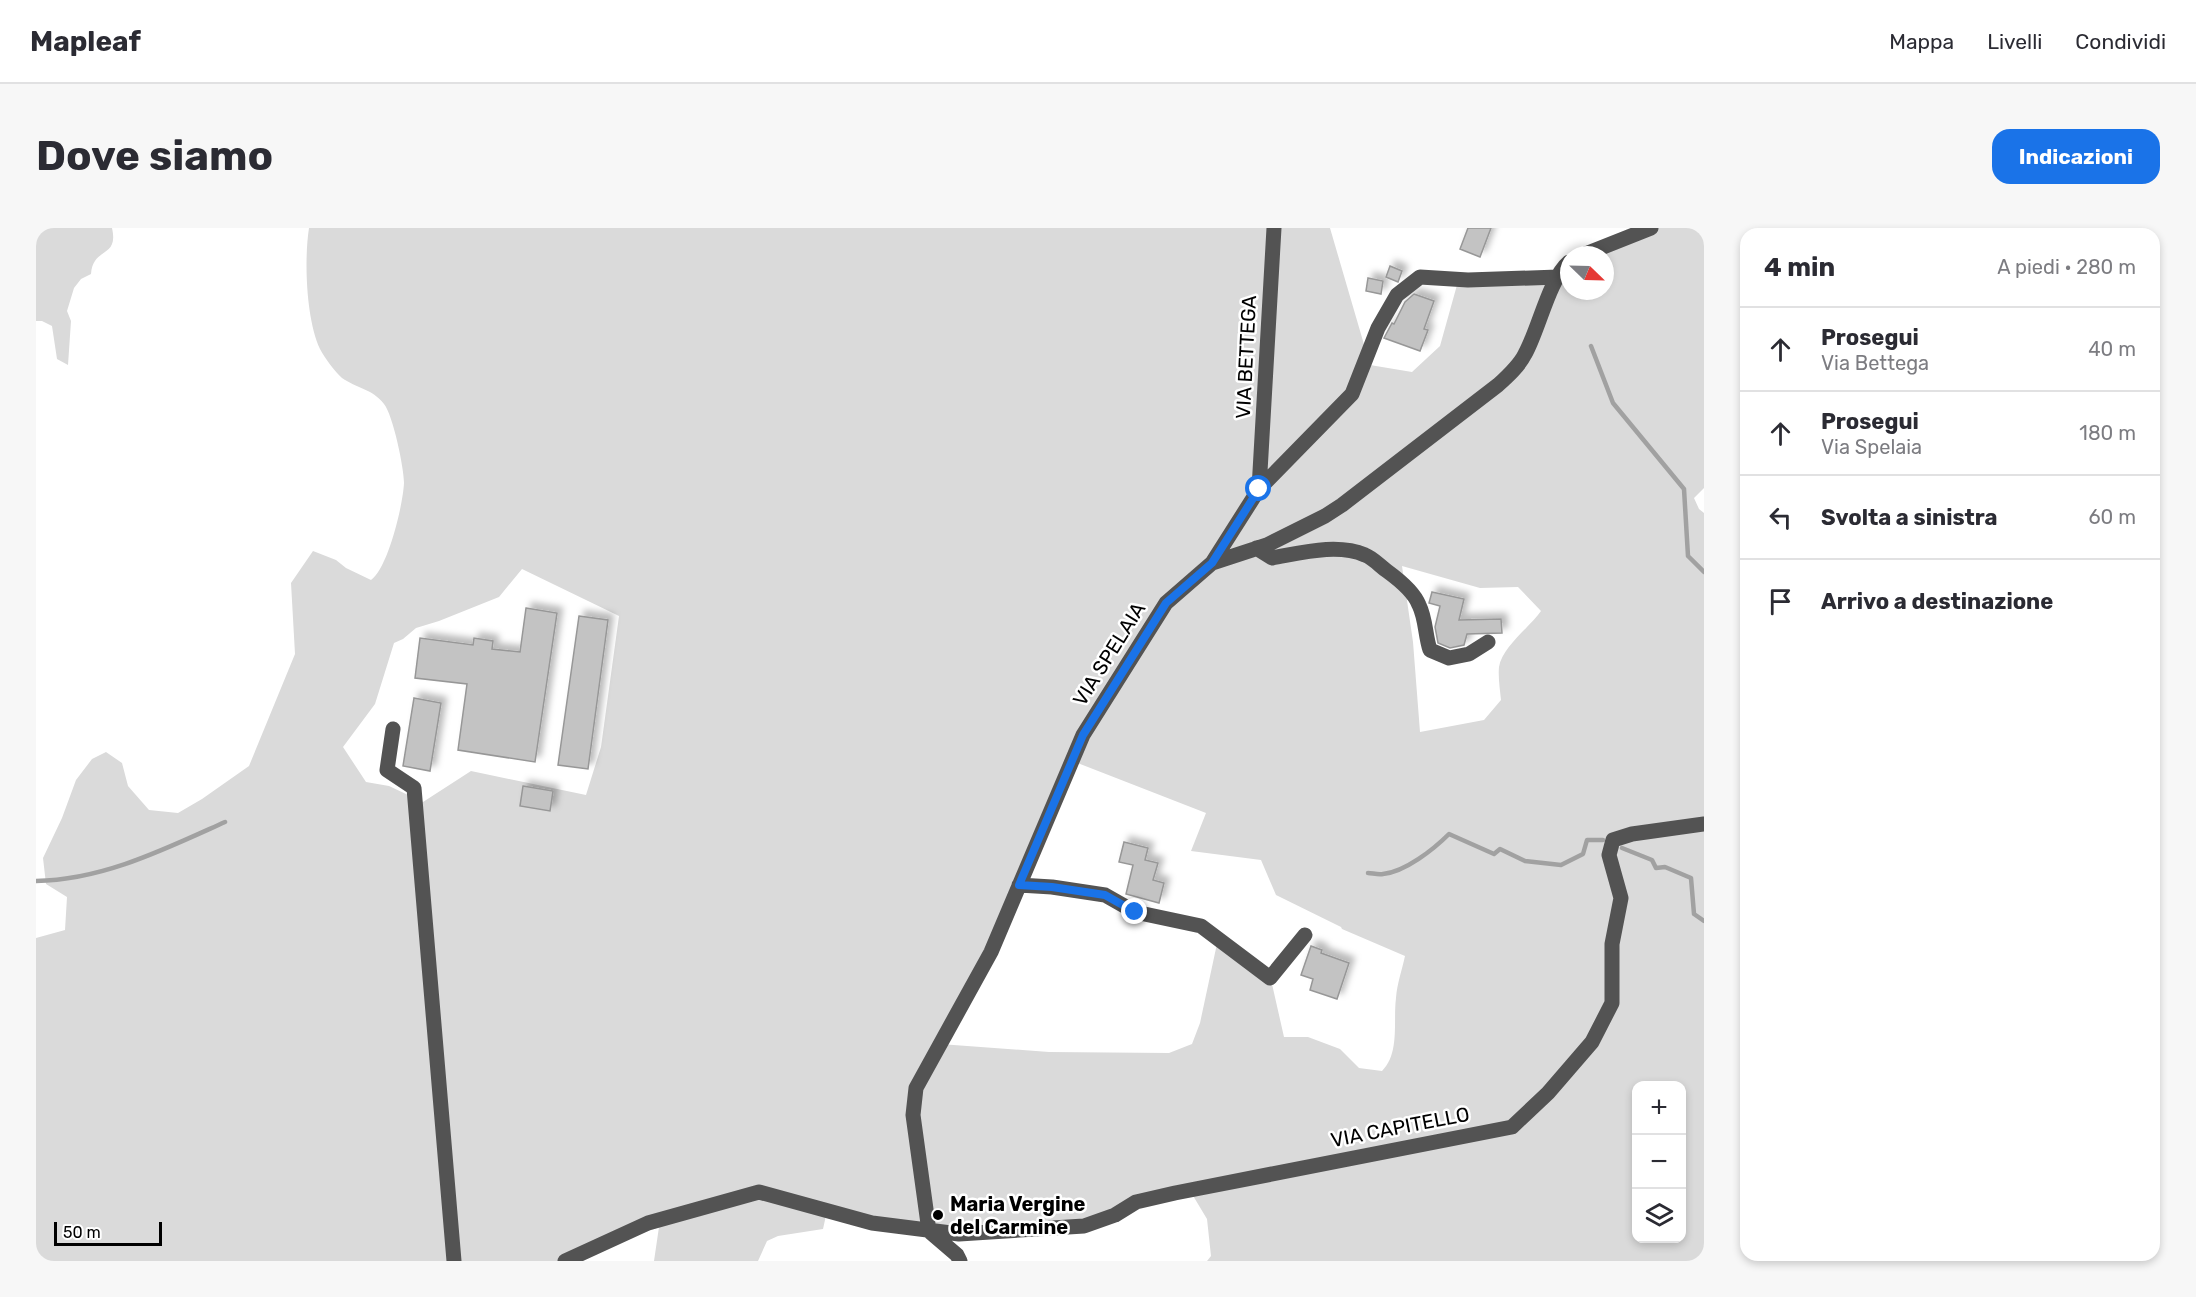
<!DOCTYPE html>
<html lang="it">
<meta charset="utf-8">
<style>
:root{--surface:#fff;--page:#f7f7f7;--text:#2b2b33;--muted:#7c7c81;--line:#e1e1e2;--accent:#1a73e8}
body{margin:0;font-family:Rubik,sans-serif;background:var(--page);color:var(--text)}
.controls{position:absolute;right:18px;bottom:18px;display:grid;overflow:hidden;border-radius:12px;box-shadow:0 3px 9px #0003}
.controls button{width:54px;height:54px;display:grid;place-items:center;padding:0;border:0;border-bottom:2px solid var(--line);background:var(--surface);color:var(--text);font:30px sans-serif}
.compass{position:absolute;left:1524px;top:18px;width:54px;height:54px;border-radius:50%;background:var(--surface);box-shadow:0 3px 9px #0003;rotate:113deg}
.scale{position:absolute;left:18px;bottom:15px;width:108px;box-sizing:border-box;padding-left:6px;border:3px solid #000;border-top:0;font-size:16px;line-height:21px;white-space:nowrap;color:#000;-webkit-text-stroke:4px #fff;paint-order:stroke}
.stop{position:absolute;width:18px;height:18px;margin:-14px;border:4px solid #1a73e8;border-radius:50%;background:#fff}
.stop.end{background:#1a73e8;border-color:#fff;box-shadow:0 2px 6px #0008}
.list{margin:0;padding:0;list-style:none}
h2{display:flex;justify-content:space-between;align-items:center;height:78px;margin:0;padding:0 24px;font-size:26px}
h2 small{font-size:20px;font-weight:400;color:var(--muted)}
.list li{display:grid;grid-template-columns:39px 1fr auto;gap:18px;align-items:center;box-sizing:border-box;height:84px;padding:0 24px;border-top:2px solid var(--line)}
.list b{display:block;font-size:22px;white-space:nowrap}
.list p{margin:0;font-size:20px;white-space:nowrap;color:var(--muted)}
.list em{font-size:20px;font-style:normal;color:var(--muted)}
.icon{flex:none;width:33px;height:33px;fill:none;stroke:currentColor;stroke-width:2;stroke-linecap:round;stroke-linejoin:round}
.map{position:relative;flex:none;width:1668px;height:1033px;overflow:hidden;border-radius:18px}
header{display:flex;align-items:center;gap:36px;box-sizing:border-box;height:84px;padding:0 30px;background:var(--surface);border-bottom:2px solid var(--line)}
header strong{font-size:28px}
nav{display:flex;gap:33px;margin-inline-start:auto;font-size:21px}
.intro{display:flex;align-items:center;justify-content:space-between;box-sizing:border-box;height:144px;padding:0 36px}
h1{margin:0;font-size:42px}
.button{padding:15px 27px;border-radius:18px;background:var(--accent);color:#fff;font-size:21px;font-weight:700}
main{display:flex;gap:36px;padding:0 36px}
aside{flex:1;background:var(--surface);border-radius:18px;box-shadow:0 3px 9px #0003}
.map>svg:first-child{display:block}
</style>
<header>
<strong>Mapleaf</strong>
<nav><a>Mappa</a><a>Livelli</a><a>Condividi</a></nav>
</header>
<div class="intro"><h1>Dove siamo</h1><a class="button">Indicazioni</a></div>
<main>
<div class="map">
<svg width="1668" height="1033" viewBox="0 0 1668 1033">
<defs>
<filter id="shadow"><feDropShadow dx="5.5" dy="-5.5" stdDeviation="3" flood-color="#0004"/></filter>
</defs>
<rect width="100%" height="100%" fill="#fff"/>
<path fill="#dadada" fill-rule="evenodd" d="M 0,0 L 76,0 C 83,31 57,18 55,46 L 45,51 L 38,60 L 31,83 L 35,93 L 32,137 L 21,131 L 16,98 L 6,93 L 0,93 Z
M 273,0 L 1294,0 L 1334,137 L 1376,144 L 1404,118 L 1421,57 L 1520,54 L 1533,36 L 1533,63 L 1569,63 L 1569,27 L 1547,27 L 1614,0 L 1668,0 L 1668,260 L 1658,270 L 1663,281 L 1668,285 L 1668,1033 L 1171,1033 L 1175,1028 L 1171,991 L 1156,966 L 1109,970 L 1051,997 L 890,1003 L 791,983 L 787,1001 L 742,1008 L 731,1013 L 722,1033 L 618,1033 L 623,999 L 531,1033 L 0,1033 L 0,710 L 29,702 L 31,669 L 10,656 L 7,630 L 26,590 L 40,552 L 56,531 L 70,524 L 86,535 L 92,558 L 113,582 L 142,585 L 166,571 L 213,538 L 259,426 L 255,355 L 277,323 L 300,332 L 310,340 L 335,352 C 352,340 367,277 368,255 C 368,240 357,187 348,176 C 337,161 320,160 306,150 C 299,144 288,129 284,121 C 270,91 268,32 273,0 ZM 1366,338 L 1444,360 L 1482,359 L 1505,383 C 1494,399 1466,419 1463,439 C 1462,449 1464,462 1465,472 L 1448,492 L 1384,504 L 1377,414 ZM 486,341 L 583,388 L 565,519 L 550,567 L 435,543 L 387,574 L 353,558 L 330,554 L 307,519 L 339,476 L 358,415 L 367,411 L 380,400 L 403,393 L 463,369 ZM 1039,534 L 1170,585 L 1155,623 L 1225,632 L 1240,667 L 1305,699 L 1306,701 L 1369,728 C 1366,742 1361,756 1360,770 C 1357,794 1364,825 1346,843 L 1323,840 L 1304,821 L 1272,809 L 1248,809 L 1236,756 L 1182,711 L 1164,795 L 1156,816 L 1133,825 L 1013,824 L 904,816 ZM 1600,858 L 1646,858 L 1646,1010 L 1600,1010 Z"/>
<g fill="none" stroke-linecap="round" stroke-linejoin="round">
<path stroke="#a1a1a1" stroke-width="4.5" d="M 1555,118 L 1577,175 L 1648,261 L 1652,328 L 1668,344
M 1586,620 L 1616,632 L 1620,640 L 1629,639 L 1655,650 L 1658,686 L 1668,693
M 1332,645 C 1336,645 1342,647 1347,646 C 1369,644 1398,621 1413,606 L 1458,626 L 1464,621 L 1489,633 L 1525,637 L 1547,626 L 1551,612 L 1567,612
M 0,653 C 67,652 129,621 189,594"/>
</g>
<path fill="#c3c3c3" stroke="#979797" stroke-width="1.5" filter="url(#shadow)" d="M 1432,0 L 1455,0 L 1444,29 L 1424,21 Z
M 1354,38 L 1366,43 L 1362,54 L 1350,49 Z
M 1332,50 L 1347,53 L 1345,66 L 1330,63 Z
M 1378,66 L 1398,73 L 1388,101 L 1392,102 L 1384,123 L 1348,110 L 1356,95 L 1358,96 L 1369,74 Z
M 1396,364 L 1428,371 L 1423,392 L 1465,391 L 1466,405 L 1431,406 L 1428,417 L 1414,420 L 1402,415 L 1399,399 L 1404,378 L 1393,375 Z
M 490,380 L 521,385 L 499,534 L 422,522 L 431,456 L 379,450 L 384,410 L 437,417 L 438,410 L 457,413 L 456,421 L 484,424 Z
M 543,388 L 572,392 L 552,541 L 522,537 Z
M 378,470 L 405,475 L 394,543 L 367,538 Z
M 487,558 L 517,563 L 514,583 L 484,578 Z
M 1088,614 L 1112,620 L 1109,632 L 1122,635 L 1117,652 L 1128,655 L 1123,675 L 1090,666 L 1097,637 L 1083,634 Z
M 1275,718 L 1286,722 L 1285,725 L 1313,735 L 1301,771 L 1274,762 L 1277,751 L 1265,747 Z"/>
<g fill="none" stroke-linecap="round" stroke-linejoin="round">
<path stroke="#535353" stroke-width="15" d="M 1547,27 L 1615,0
M 1223,261 L 1316,166 L 1342,100 L 1361,67 L 1384,49 L 1432,52 L 1522,49
M 1220,320 L 1236,330 C 1265,325 1301,315 1329,327 C 1337,330 1344,338 1351,343 C 1362,351 1378,364 1383,377 C 1390,391 1389,407 1394,422 L 1413,430 L 1433,426 L 1452,414
M 1176,335 L 1223,261 L 1238,0
M 357,501 L 351,542 L 378,560 L 418,1033
M 983,657 L 1016,659 L 1069,667 L 1099,684 L 1165,698 L 1234,750 L 1269,707
M 893,1003 L 877,887 L 880,860 L 955,724 L 1047,507 L 1130,375 L 1176,335 L 1231,317 L 1289,288 L 1306,277 L 1462,157 C 1472,148 1483,138 1489,126 C 1503,101 1513,51 1533,34
M 893,1003 L 921,1027 L 924,1033
M 529,1033 L 612,995 L 723,964 L 836,995 L 923,1006 L 1048,998 L 1079,987 L 1100,974 L 1139,965 L 1476,899 L 1512,865 L 1556,814 L 1576,775 L 1576,716 L 1585,670 L 1573,627 L 1577,612 L 1596,606 L 1668,596"/>
</g>
<g fill="none" stroke-linecap="round" stroke-linejoin="round">
<path stroke="#1a73e8" stroke-width="8" d="M 1099,684 L 1069,667 L 1016,659 L 983,657 L 1047,507 L 1130,375 L 1176,335 L 1223,261"/>
</g>
<circle fill="#000" stroke="#fff" stroke-width="2" cx="902" cy="987" r="6"/>
<g text-anchor="middle" dominant-baseline="central" stroke-width="5" stroke-linejoin="round" paint-order="stroke">
<g font-size="20" fill="#000" stroke="#fff">
<text transform="translate(1210 129) rotate(-87)">VIA BETTEGA</text>
<text transform="translate(1073 426) rotate(-58)">VIA SPELAIA</text>
<text transform="translate(1364 899) rotate(-11)">VIA CAPITELLO</text>
</g>
<g font-size="20" font-weight="bold" fill="#000" stroke="#fff" text-anchor="start">
<text x="914" y="976">Maria Vergine<tspan x="914" dy="23">del Carmine</tspan></text>
</g>
</g>
</svg>
<div class="controls">
<button>+</button>
<button>−</button>
<button><svg class="icon" aria-label="layers" viewBox="0 0 24 24"><path d="M12 4l9 5-9 5-9-5zM3 14l9 5 9-5"/></svg></button>
</div>
<svg class="compass" viewBox="-18 -18 36 36"><path d="M0-13l5 13h-10z" fill="#e53935"/><path d="M0 13l5-13h-10z" fill="#7c7c81"/></svg>
<div class="scale">50 m</div>
<div class="stop" style="left:1223px;top:261px"></div>
<div class="stop end" style="left:1099px;top:684px"></div>
</div>
<aside>
<h2>4 min<small>A piedi · 280 m</small></h2>
<ul class="list">
<li><svg class="icon" aria-label="ahead" viewBox="0 0 24 24"><path d="M12 20V5M6 11l6-6 6 6"/></svg><div><b>Prosegui</b><p>Via Bettega</p></div><em>40 m</em></li>
<li><svg class="icon" aria-label="ahead" viewBox="0 0 24 24"><path d="M12 20V5M6 11l6-6 6 6"/></svg><div><b>Prosegui</b><p>Via Spelaia</p></div><em>180 m</em></li>
<li><svg class="icon" aria-label="left" viewBox="0 0 24 24"><path d="M17 20v-9H6M10 6l-5 5 5 5"/></svg><div><b>Svolta a sinistra</b></div><em>60 m</em></li>
<li><svg class="icon" aria-label="arrive" viewBox="0 0 24 24"><path d="M6 21V4h12l-3 4 3 4H6"/></svg><div><b>Arrivo a destinazione</b></div></li>
</ul>
</aside>
</main>
